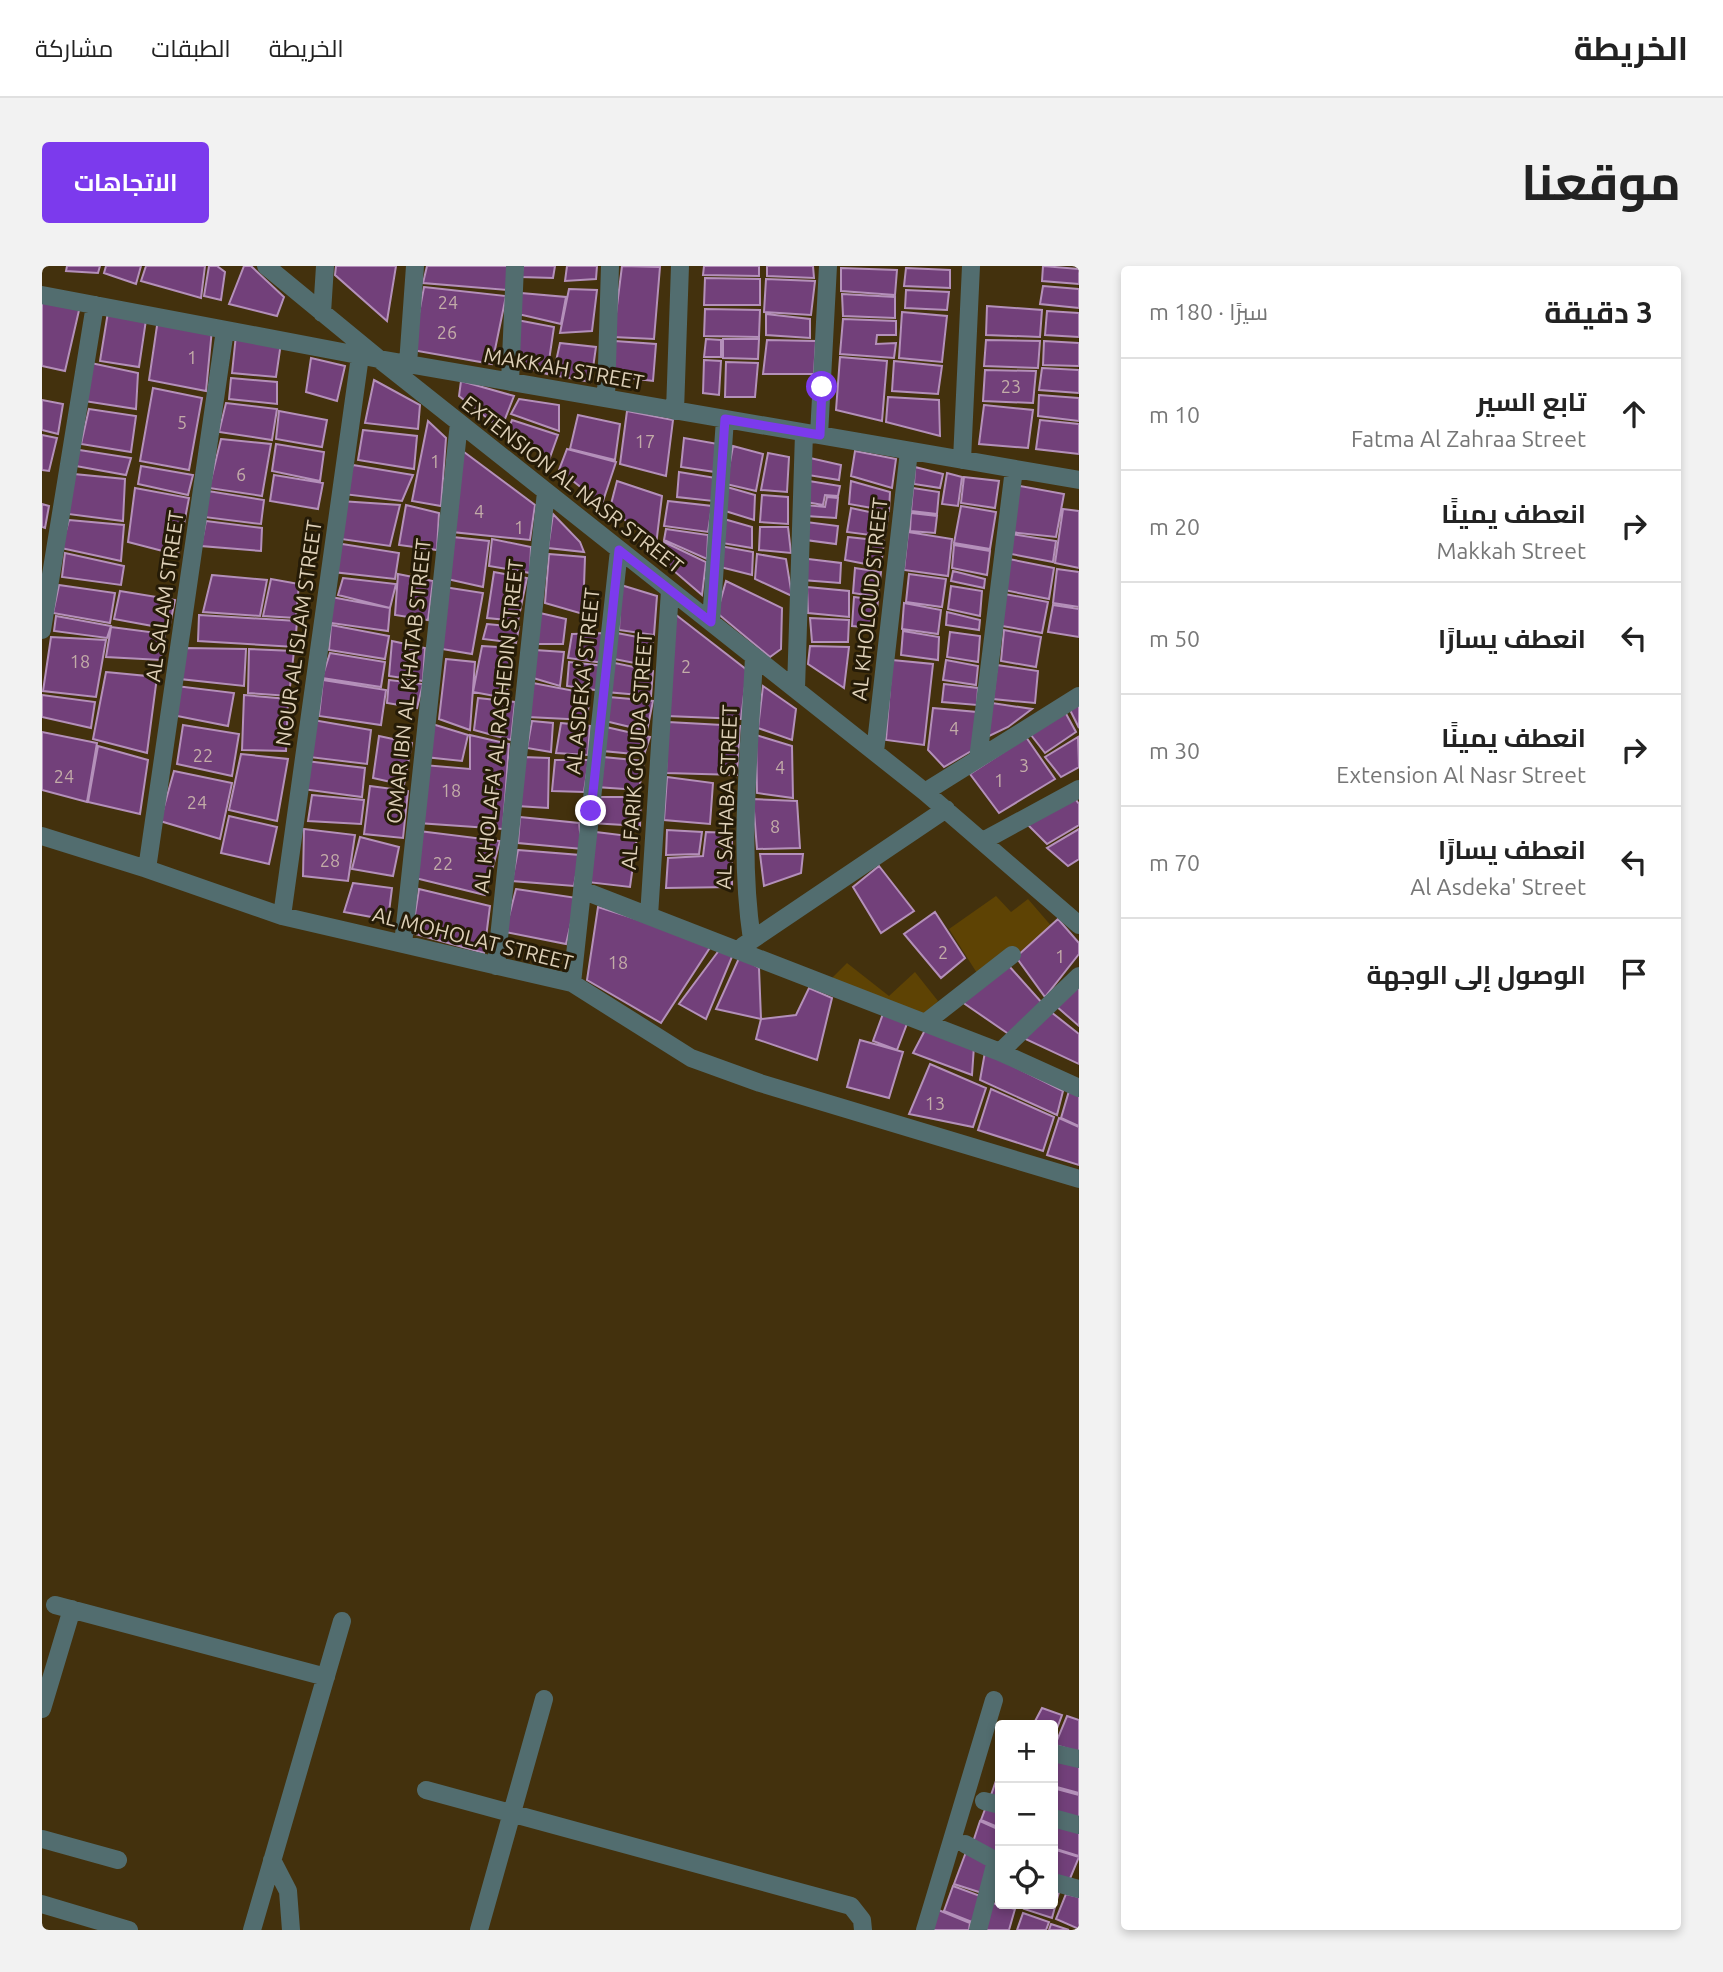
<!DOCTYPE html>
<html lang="ar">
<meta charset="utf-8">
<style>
:root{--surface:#fff;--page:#f2f2f2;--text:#222;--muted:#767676;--line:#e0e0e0;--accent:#7c3aed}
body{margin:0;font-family:Ubuntu,Cairo,sans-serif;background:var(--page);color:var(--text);direction:rtl}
.controls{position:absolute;right:21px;bottom:21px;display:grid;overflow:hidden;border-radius:7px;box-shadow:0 4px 10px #0003}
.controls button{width:63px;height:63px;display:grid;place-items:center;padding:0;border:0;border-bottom:2px solid var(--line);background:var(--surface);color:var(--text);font:35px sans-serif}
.stop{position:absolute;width:21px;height:21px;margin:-16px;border:5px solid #7c3aed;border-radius:50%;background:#fff}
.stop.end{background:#7c3aed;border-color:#fff;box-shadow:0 2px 7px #0008}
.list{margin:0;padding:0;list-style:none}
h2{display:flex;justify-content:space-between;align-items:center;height:91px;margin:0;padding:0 28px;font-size:30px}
h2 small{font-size:23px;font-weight:400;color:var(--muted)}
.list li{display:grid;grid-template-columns:46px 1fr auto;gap:21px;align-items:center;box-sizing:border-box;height:112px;padding:0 28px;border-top:2px solid var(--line)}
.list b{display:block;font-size:26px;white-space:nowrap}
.list p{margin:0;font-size:23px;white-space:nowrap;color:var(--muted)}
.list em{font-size:23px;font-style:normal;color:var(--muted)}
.icon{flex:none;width:38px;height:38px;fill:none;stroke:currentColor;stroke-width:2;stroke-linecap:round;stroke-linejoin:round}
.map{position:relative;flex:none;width:1037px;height:1664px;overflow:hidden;direction:ltr;border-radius:7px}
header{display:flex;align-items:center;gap:42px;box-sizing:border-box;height:98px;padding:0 35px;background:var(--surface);border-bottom:2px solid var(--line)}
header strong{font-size:33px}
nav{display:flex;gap:38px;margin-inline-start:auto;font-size:24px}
.intro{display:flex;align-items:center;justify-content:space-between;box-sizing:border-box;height:168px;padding:0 42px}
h1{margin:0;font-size:49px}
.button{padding:18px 32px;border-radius:7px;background:var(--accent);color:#fff;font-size:24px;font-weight:700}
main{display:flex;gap:42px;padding:0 42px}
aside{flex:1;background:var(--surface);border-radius:7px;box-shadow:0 4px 10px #0003}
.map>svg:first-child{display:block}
</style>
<header>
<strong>الخريطة</strong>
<nav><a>الخريطة</a><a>الطبقات</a><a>مشاركة</a></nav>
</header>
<div class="intro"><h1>موقعنا</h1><a class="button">الاتجاهات</a></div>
<main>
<aside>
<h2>3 دقيقة<small>سيرًا · 180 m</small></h2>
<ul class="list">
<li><svg class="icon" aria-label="ahead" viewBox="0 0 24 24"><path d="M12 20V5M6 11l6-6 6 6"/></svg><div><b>تابع السير</b><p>Fatma Al Zahraa Street</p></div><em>10 m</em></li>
<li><svg class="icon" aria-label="right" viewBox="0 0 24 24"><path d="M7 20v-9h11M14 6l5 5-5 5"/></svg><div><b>انعطف يمينًا</b><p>Makkah Street</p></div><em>20 m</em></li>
<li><svg class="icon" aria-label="left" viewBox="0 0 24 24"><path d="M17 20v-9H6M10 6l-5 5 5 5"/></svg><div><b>انعطف يسارًا</b></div><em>50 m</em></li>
<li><svg class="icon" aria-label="right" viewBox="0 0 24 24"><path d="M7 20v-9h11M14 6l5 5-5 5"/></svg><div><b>انعطف يمينًا</b><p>Extension Al Nasr Street</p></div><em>30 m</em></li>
<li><svg class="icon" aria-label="left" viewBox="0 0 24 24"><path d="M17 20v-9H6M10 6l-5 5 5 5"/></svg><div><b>انعطف يسارًا</b><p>Al Asdeka' Street</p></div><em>70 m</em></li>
<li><svg class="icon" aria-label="arrive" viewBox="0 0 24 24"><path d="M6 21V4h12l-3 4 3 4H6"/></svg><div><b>الوصول إلى الوجهة</b></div></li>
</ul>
</aside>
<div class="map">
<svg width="1037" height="1664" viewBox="0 0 1037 1664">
<rect width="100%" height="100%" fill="#43310d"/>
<path fill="#5e4304" d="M 954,630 L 969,646 L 986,633 L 1018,670 L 940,715 L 907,663 Z
M 805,697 L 847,730 L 873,706 L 896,735 L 875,758 L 785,717 Z"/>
<path fill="#72407a" stroke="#b490ba" stroke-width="2" d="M 25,0 L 58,0 L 56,7 L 24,5 Z
M 64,0 L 99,0 L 94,18 L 62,7 Z
M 104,0 L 163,0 L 159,32 L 99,15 Z
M 167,0 L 175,0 L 183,6 L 179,34 L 162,30 Z
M 202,0 L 209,0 L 242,31 L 235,50 L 187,38 Z
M 294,0 L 354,0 L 345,55 L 293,9 Z
M 385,0 L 467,0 L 465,24 L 381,17 Z
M 481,0 L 513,0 L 511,12 L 479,11 Z
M 525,0 L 555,0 L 554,13 L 523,15 Z
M 580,0 L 618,1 L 612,73 L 571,71 Z
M 662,0 L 717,0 L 717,10 L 661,9 Z
M 725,0 L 771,0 L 772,12 L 725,10 Z
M 1001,0 L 1037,3 L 1037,18 L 1000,15 Z
M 799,2 L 855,4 L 853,29 L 799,25 Z
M 864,2 L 908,4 L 908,22 L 862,20 Z
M 663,12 L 718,13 L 718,39 L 662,39 Z
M 724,13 L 773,15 L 769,49 L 722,46 Z
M 1001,20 L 1037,23 L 1037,42 L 998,38 Z
M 382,21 L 464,30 L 450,98 L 370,84 Z
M 527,23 L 555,24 L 550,65 L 518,67 Z
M 864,24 L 907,26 L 905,44 L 863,42 Z
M 479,27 L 524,31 L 519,58 L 476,48 Z
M 800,28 L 853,31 L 853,52 L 801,50 Z
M 0,33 L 38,40 L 23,105 L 0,100 Z
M 945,40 L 1000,44 L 998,71 L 944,69 Z
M 663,43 L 718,44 L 717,71 L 662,70 Z
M 1005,45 L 1037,47 L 1037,71 L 1003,69 Z
M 66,46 L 104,54 L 97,101 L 58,95 Z
M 860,46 L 905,50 L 900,96 L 857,92 Z
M 724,48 L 768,53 L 768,72 L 724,69 Z
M 116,53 L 170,63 L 164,125 L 107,114 Z
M 801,53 L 854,55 L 854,69 L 835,69 L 834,78 L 854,77 L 852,92 L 798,88 Z
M 475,54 L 512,61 L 505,108 L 470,98 Z
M 194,69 L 239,77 L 234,111 L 190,107 Z
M 664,73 L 679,74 L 679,91 L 662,91 Z
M 681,73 L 717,73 L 716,93 L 681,92 Z
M 725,74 L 774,75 L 772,108 L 721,108 Z
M 944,74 L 998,75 L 996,102 L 942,100 Z
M 573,75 L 614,78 L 611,115 L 570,110 Z
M 1002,75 L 1037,77 L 1037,100 L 1001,99 Z
M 518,77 L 554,81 L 549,116 L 511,109 Z
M 798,91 L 845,95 L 840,155 L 794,144 Z
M 269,92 L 303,100 L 295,135 L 264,126 Z
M 662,94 L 679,95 L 677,129 L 661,127 Z
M 852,95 L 900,100 L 896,128 L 850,125 Z
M 684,96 L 716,97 L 713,131 L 683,131 Z
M 49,97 L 96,107 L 94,143 L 42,135 Z
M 1000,102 L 1037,104 L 1037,127 L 997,124 Z
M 943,104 L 994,105 L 991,137 L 941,135 Z
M 189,112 L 235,116 L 235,138 L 187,133 Z
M 332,114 L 378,139 L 376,163 L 323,157 Z
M 419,115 L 472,130 L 459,163 L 417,130 Z
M 111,122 L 160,132 L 147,204 L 98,195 Z
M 997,129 L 1037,132 L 1037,155 L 996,150 Z
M 846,131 L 897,134 L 898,170 L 844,156 Z
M 477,133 L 517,139 L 517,165 L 469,148 Z
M 0,134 L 21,138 L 16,168 L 0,164 Z
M 184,137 L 235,143 L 230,174 L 177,166 Z
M 942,139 L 991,144 L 986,182 L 937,178 Z
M 47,143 L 94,150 L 89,186 L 39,178 Z
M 237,145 L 285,154 L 280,181 L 234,173 Z
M 585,145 L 631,154 L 624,210 L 578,198 Z
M 536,149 L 578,158 L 573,194 L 528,183 Z
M 470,154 L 516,169 L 507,194 L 467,162 Z
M 998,154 L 1037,158 L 1037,188 L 994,183 Z
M 386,155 L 404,172 L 399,240 L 370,235 Z
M 321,164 L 375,170 L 372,203 L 316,194 Z
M 0,169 L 15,172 L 7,205 L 0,204 Z
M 642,172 L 676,178 L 673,206 L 639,201 Z
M 179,173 L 229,178 L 220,230 L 167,222 Z
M 234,178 L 282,186 L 278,215 L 230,205 Z
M 691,180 L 721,188 L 714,225 L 684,218 Z
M 31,183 L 89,192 L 84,209 L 28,199 Z
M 418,183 L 493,239 L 488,274 L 410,266 Z
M 525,183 L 574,196 L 560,238 L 517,204 Z
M 813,185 L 854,193 L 850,222 L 809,210 Z
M 726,187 L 747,191 L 745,226 L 719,224 Z
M 768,192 L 799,199 L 797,214 L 766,209 Z
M 311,199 L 371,209 L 360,235 L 301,228 Z
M 99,200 L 151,209 L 146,229 L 96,218 Z
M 873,201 L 901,208 L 898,222 L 872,218 Z
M 637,206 L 674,212 L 671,235 L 635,231 Z
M 905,207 L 920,211 L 916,240 L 900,238 Z
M 32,208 L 83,213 L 81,255 L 26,248 Z
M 232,209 L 281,217 L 276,243 L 228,235 Z
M 922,211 L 957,215 L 953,242 L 919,237 Z
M 575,215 L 620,230 L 614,279 L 568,242 Z
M 767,215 L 798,220 L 796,230 L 783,229 L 781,239 L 764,236 Z
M 809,215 L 848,226 L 847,245 L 807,238 Z
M 973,219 L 1022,228 L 1014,271 L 968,266 Z
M 685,221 L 713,229 L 712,254 L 680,244 Z
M 93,222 L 147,232 L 136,289 L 86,276 Z
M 871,222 L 897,226 L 895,248 L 869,245 Z
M 166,225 L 222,234 L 219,258 L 162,251 Z
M 720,229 L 746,231 L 746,258 L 718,256 Z
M 785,231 L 796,232 L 794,252 L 764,250 L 764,239 L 783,241 Z
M 298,235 L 358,239 L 348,280 L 292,272 Z
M 626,235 L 670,240 L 666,266 L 622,260 Z
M 0,238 L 7,240 L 3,262 L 0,261 Z
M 364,239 L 397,247 L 395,284 L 357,279 Z
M 919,240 L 954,246 L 948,283 L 912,277 Z
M 809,242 L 846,250 L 843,271 L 805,266 Z
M 1021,243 L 1037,245 L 1037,302 L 1013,297 Z
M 869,247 L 895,250 L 893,267 L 868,265 Z
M 511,248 L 538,276 L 542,286 L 506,282 Z
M 682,253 L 710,261 L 710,282 L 680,277 Z
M 27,254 L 82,259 L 79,295 L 19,282 Z
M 164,255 L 220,262 L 219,285 L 159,280 Z
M 764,256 L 796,260 L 794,278 L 764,274 Z
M 718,261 L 746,261 L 749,287 L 717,284 Z
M 624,263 L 666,269 L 665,293 L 622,274 Z
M 866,266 L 910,273 L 906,310 L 862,304 Z
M 969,268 L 1014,275 L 1011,296 L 969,288 Z
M 411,271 L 447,275 L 441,321 L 405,313 Z
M 806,271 L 842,275 L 839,301 L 803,294 Z
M 450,273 L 489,281 L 488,307 L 447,300 Z
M 622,276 L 664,296 L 660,329 L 618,293 Z
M 294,277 L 357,287 L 353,313 L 291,306 Z
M 912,279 L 948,285 L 945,309 L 910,302 Z
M 678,280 L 711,286 L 710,309 L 678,301 Z
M 23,287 L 82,300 L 79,319 L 20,311 Z
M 507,288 L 543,291 L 541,348 L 503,337 Z
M 715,288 L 744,293 L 750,330 L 713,313 Z
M 758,292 L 799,297 L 798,317 L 760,314 Z
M 967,293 L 1012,302 L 1007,333 L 962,324 Z
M 813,302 L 839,306 L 836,331 L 811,327 Z
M 1015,303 L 1037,306 L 1037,341 L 1011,337 Z
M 911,305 L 943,313 L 942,322 L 909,315 Z
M 452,306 L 485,312 L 476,355 L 445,352 Z
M 356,308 L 391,315 L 386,354 L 353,349 Z
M 867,308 L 904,313 L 900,341 L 864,336 Z
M 170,309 L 225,314 L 218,350 L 161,346 Z
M 301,312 L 354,318 L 348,342 L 296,329 Z
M 229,313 L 257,318 L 254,352 L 221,350 Z
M 684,315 L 740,342 L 739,383 L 728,391 L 675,347 Z
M 17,319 L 73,327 L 68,357 L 11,347 Z
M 579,319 L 615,330 L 612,369 L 577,364 Z
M 909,320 L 940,325 L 938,350 L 906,343 Z
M 402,321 L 441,327 L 430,388 L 394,382 Z
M 765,321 L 807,325 L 807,351 L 766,347 Z
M 78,325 L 133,334 L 127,363 L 72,353 Z
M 963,328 L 1006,336 L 1000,367 L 960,360 Z
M 284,330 L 348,342 L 346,365 L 282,356 Z
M 812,331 L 836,334 L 833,362 L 810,360 Z
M 862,337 L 899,344 L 896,368 L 860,363 Z
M 1011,339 L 1037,343 L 1037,371 L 1006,366 Z
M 629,345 L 705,404 L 699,453 L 625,450 Z
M 905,346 L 938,354 L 937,364 L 904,359 Z
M 498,347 L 524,353 L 521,378 L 495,378 Z
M 157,349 L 255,355 L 253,381 L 156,375 Z
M 14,350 L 69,360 L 65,372 L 12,365 Z
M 768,352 L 807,354 L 806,376 L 770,376 Z
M 445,358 L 477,361 L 474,377 L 441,373 Z
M 289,359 L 347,370 L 343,393 L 287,384 Z
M 69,361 L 123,368 L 119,394 L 64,391 Z
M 962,364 L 999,371 L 994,401 L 959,395 Z
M 861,365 L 897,371 L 896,394 L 859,389 Z
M 908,366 L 938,370 L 936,396 L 905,391 Z
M 564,367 L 562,397 L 526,392 L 530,368 Z
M 575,367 L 611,374 L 608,400 L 572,393 Z
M 9,371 L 64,374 L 54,431 L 1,425 Z
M 350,375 L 383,382 L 381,415 L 347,410 Z
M 440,380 L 472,382 L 464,432 L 431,426 Z
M 768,380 L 807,381 L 802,422 L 766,398 Z
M 144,382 L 204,383 L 202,420 L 138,413 Z
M 207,383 L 252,385 L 247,430 L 206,427 Z
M 493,384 L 522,386 L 518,420 L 491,412 Z
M 288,387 L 343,396 L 339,421 L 280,412 Z
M 404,393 L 433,396 L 428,464 L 397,453 Z
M 850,394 L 891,398 L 882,479 L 844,474 Z
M 904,394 L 936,400 L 934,419 L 901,414 Z
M 527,396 L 562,400 L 560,425 L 525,420 Z
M 568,396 L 611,405 L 609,430 L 564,426 Z
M 955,399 L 996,405 L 993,437 L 951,433 Z
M 64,406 L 115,411 L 105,487 L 51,473 Z
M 281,414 L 344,424 L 339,459 L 277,450 Z
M 347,414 L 381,418 L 375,442 L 345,437 Z
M 491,417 L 548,428 L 545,454 L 486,451 Z
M 902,418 L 936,422 L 935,439 L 900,436 Z
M 134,420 L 192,427 L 186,460 L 130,449 Z
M 721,420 L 754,443 L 750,474 L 716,462 Z
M 0,429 L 53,436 L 49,462 L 0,451 Z
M 202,429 L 246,433 L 244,485 L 200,484 Z
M 567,431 L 611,435 L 605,465 L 563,455 Z
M 436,432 L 473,436 L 469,474 L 432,464 Z
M 1037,436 L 1037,462 L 1027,442 Z
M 950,437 L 990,443 L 966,461 L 943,472 Z
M 891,442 L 935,446 L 931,484 L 902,501 L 886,484 Z
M 1022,444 L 1034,466 L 1003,487 L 989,469 Z
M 271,454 L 329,464 L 325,498 L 267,491 Z
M 490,455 L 511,457 L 509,486 L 485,482 Z
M 626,456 L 698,460 L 695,509 L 624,507 Z
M 387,457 L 426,469 L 420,495 L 383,491 Z
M 519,457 L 548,460 L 546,489 L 514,487 Z
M 141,459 L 197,468 L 190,510 L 135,498 Z
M 564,461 L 608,471 L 602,489 L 561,485 Z
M 0,466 L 55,477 L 45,536 L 0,524 Z
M 428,469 L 467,478 L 461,563 L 376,557 L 382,499 L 428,503 Z
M 714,469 L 750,480 L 751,532 L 715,527 Z
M 337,470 L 370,477 L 362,519 L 331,512 Z
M 984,471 L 1013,513 L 957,547 L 928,508 Z
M 1036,471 L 1037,501 L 1019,511 L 1003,491 Z
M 56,480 L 106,494 L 98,548 L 46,536 Z
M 199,488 L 246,493 L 235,555 L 187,544 Z
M 481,491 L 507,492 L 506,542 L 475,540 Z
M 561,491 L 602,495 L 597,524 L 554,521 Z
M 513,494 L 547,494 L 542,526 L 510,525 Z
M 264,495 L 323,502 L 320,531 L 260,523 Z
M 132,505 L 190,517 L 178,573 L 118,555 Z
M 625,511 L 671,517 L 668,558 L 622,554 Z
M 328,520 L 366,525 L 361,572 L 322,568 Z
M 270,529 L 322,534 L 319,558 L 266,555 Z
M 1031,530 L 1037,538 L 1037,559 L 1005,578 L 984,557 Z
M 552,531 L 599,531 L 598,560 L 549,557 Z
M 711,533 L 755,535 L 758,582 L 715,583 Z
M 187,550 L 235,561 L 227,598 L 179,587 Z
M 478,551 L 537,557 L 540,583 L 476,577 Z
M 262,563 L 313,569 L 306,615 L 261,610 Z
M 1037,563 L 1037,593 L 1026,600 L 1005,582 Z
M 625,564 L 660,566 L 657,588 L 624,589 Z
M 377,565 L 458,575 L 443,629 L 369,611 Z
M 554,566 L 595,571 L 588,621 L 545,616 Z
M 664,566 L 690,567 L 690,621 L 624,622 L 626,592 L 661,590 Z
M 318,571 L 357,581 L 351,610 L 310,603 Z
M 476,584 L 538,589 L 532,620 L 470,615 Z
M 718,588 L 761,588 L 759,607 L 722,620 Z
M 837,600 L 872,645 L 839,667 L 811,621 Z
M 311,617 L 350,622 L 346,654 L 302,646 Z
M 377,623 L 448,640 L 442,687 L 370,667 Z
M 474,623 L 535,632 L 524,678 L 463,666 Z
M 556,641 L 671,677 L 619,757 L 545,714 Z
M 893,646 L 923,692 L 899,712 L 862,668 Z
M 1016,653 L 1037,677 L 1037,688 L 1003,731 L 974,691 Z
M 678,683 L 692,686 L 664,753 L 637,738 Z
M 698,690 L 717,702 L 719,753 L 674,743 Z
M 967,700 L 1001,738 L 968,769 L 920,736 Z
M 1037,719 L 1037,760 L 1014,740 Z
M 767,722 L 790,732 L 775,794 L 714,773 L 719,753 L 754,749 Z
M 1004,742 L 1037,768 L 1037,798 L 977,770 Z
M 842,745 L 866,755 L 855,784 L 831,775 Z
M 883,764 L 932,780 L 930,809 L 871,787 Z
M 818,774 L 861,786 L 847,832 L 805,821 Z
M 943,786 L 1021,825 L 1015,849 L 938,814 Z
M 888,798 L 944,822 L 931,861 L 867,848 Z
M 949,823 L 1012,851 L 1001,885 L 936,864 Z
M 1027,825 L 1037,830 L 1037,860 L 1019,852 Z
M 1017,852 L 1037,861 L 1037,899 L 1005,889 Z
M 1000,1442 L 1020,1449 L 1011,1473 L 1011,1459 L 991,1459 Z
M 1025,1450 L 1037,1454 L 1037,1486 L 1013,1479 Z
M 1011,1493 L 1037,1500 L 1037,1527 L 1011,1520 Z
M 958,1503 L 958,1535 L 948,1532 Z
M 1011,1522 L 1037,1529 L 1037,1555 L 1011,1548 Z
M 945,1538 L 958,1544 L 958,1562 L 939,1554 Z
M 938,1555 L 958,1564 L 958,1591 L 931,1576 Z
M 1011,1556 L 1037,1564 L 1037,1590 L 1011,1582 Z
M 1011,1583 L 1037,1591 L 1027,1615 L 1011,1609 Z
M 924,1586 L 952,1599 L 943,1628 L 912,1618 Z
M 958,1601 L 958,1634 L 948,1631 Z
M 911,1620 L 941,1631 L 930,1656 L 902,1645 Z
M 1011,1623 L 1017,1626 L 1010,1652 L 982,1643 L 984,1638 L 1011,1638 Z
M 1024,1628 L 1037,1631 L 1037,1663 L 1014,1653 Z
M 947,1636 L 973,1643 L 967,1664 L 944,1664 Z
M 894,1643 L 928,1657 L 927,1664 L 887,1664 Z
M 981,1647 L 1007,1656 L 1004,1664 L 975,1664 Z
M 1009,1658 L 1027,1664 L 1007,1664 Z"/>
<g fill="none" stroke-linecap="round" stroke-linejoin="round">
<path stroke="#526d6f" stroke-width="18" d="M 224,0 L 337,93 L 883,526 L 1037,659
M 0,29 L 337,93 L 1037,214
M 280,47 L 283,0
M 366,98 L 373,0
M 468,116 L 473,0
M 564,132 L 568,0
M 633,145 L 638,0
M 777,169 L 786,0
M 920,194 L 929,0
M 669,356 L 683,153
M 0,364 L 53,39
M 754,423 L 762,167
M 833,486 L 867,185
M 936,493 L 972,203
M 883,526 L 1037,430
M 0,570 L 105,603 L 240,650 L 530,717 L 649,792 L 718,817 L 1037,913
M 941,575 L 1037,523
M 105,603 L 183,64
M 540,624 L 958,786 L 1037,822
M 240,650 L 318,90
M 607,650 L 628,324
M 710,674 C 696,581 708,484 712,390
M 361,678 L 417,157
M 701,680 L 904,543
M 454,700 L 504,226
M 530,717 L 577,284
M 883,757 L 970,689
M 958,786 L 1037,710
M 13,1339 L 284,1411
M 0,1443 L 30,1343
M 1011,1487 L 1037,1493
M 384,1524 L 809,1640 L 820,1654 L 821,1664
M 942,1535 L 958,1539
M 1011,1552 L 1037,1559
M 0,1573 L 76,1594
M 923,1578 L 958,1597
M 230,1594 L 246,1625 L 249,1664
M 1011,1616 L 1037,1623
M 0,1638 L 87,1664
M 210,1664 L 300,1355
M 437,1664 L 502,1433
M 883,1664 L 952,1434
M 936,1664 L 954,1595"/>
</g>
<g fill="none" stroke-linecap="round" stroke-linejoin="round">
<path stroke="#7c3aed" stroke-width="9" d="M 549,545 L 577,284 L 669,356 L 683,153 L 778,169 L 780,121"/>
</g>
<g text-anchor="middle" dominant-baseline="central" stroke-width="6" stroke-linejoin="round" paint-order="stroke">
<g font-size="18" fill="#c3aca8">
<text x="406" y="36">24</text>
<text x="405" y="66">26</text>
<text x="150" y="91">1</text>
<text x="969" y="120">23</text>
<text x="140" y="156">5</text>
<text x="603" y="175">17</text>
<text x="393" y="195">1</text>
<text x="199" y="208">6</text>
<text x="437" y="245">4</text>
<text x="477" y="261">1</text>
<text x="38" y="395">18</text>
<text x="644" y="400">2</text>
<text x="912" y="462">4</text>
<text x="161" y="489">22</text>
<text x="982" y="499">3</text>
<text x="738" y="501">4</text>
<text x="22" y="510">24</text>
<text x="957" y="514">1</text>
<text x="409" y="524">18</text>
<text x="155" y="536">24</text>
<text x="733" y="560">8</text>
<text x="288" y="594">28</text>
<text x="401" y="597">22</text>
<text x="901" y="686">2</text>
<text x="1018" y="690">1</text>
<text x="576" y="696">18</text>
<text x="893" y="837">13</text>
</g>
<g font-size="21" fill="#ded0b8" stroke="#251b07">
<text transform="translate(522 102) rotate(10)">MAKKAH STREET</text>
<text transform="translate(531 218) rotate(38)">EXTENSION AL NASR STREET</text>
<text transform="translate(122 330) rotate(-82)">AL SALAM STREET</text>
<text transform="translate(827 333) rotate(-84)">AL KHOLOUD STREET</text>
<text transform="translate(256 367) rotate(-82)">NOUR AL ISLAM STREET</text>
<text transform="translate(366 415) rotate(-84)">OMAR IBN AL KHATAB STREET</text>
<text transform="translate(540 415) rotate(-84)">AL ASDEKA' STREET</text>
<text transform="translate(456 460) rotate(-84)">AL KHOLAFA' AL RASHEDIN STREET</text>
<text transform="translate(594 485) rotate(-86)">AL FARIK GOUDA STREET</text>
<text transform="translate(684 531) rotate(-88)">AL SAHABA STREET</text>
<text transform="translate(431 672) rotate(14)">AL MOHOLAT STREET</text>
</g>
</g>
</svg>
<div class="controls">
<button>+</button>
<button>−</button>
<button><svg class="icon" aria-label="locate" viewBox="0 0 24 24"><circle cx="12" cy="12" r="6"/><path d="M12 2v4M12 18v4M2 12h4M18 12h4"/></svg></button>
</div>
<div class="stop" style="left:780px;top:121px"></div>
<div class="stop end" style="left:549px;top:545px"></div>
</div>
</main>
